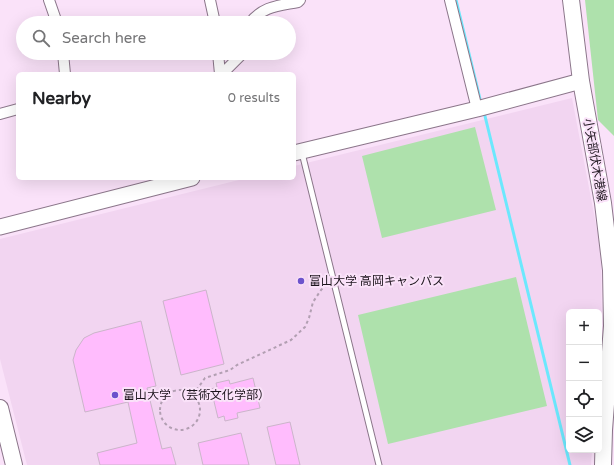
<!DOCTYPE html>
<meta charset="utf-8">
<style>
:root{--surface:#fff;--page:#f2f2f2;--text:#202124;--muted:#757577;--line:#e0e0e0}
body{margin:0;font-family:"Varela Round","Noto Sans JP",sans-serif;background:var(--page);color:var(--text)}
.controls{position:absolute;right:12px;bottom:12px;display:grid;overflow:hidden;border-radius:6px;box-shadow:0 4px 16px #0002}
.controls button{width:36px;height:36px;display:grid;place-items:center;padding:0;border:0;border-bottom:1px solid var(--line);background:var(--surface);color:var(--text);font:20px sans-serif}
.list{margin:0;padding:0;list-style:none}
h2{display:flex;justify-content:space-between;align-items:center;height:52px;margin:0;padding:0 16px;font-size:17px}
h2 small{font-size:13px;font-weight:400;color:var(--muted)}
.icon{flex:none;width:22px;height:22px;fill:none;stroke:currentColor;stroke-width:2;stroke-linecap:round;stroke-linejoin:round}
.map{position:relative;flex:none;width:614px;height:465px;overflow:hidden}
.search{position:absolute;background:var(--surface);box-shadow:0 4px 16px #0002;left:16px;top:16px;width:280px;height:44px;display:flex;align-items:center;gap:10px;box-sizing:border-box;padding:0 14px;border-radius:22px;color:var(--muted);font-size:15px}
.panel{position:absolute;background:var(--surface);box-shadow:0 4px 16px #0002;left:16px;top:72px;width:280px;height:108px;border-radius:6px}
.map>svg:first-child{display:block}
</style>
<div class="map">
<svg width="614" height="465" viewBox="0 0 614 465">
<rect width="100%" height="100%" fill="#fae2f9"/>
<path fill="#f2d5f1" d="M 572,98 L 601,251 L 602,331 L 599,365 L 599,312 L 569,312 L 569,450 L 592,450 L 591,465 L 27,465 L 0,359 L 0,239 L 247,178 L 294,178 L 294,166 Z"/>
<path fill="#aee1ac" d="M 585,0 L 614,0 L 614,136 L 598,120 Z
M 475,127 L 496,210 L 382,238 L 362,156 Z
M 516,277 L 547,406 L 388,444 L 358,315 Z"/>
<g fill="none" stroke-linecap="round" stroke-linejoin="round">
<path stroke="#6ce8fd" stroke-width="3" d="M 456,0 L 481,103
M 484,112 L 570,465"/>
</g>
<path fill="#ffbcfd" stroke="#cbb5ca" d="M 206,290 L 224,364 L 181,375 L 163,301 Z
M 141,321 L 156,386 L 147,388 L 162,449 L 171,447 L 176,465 L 100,465 L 97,453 L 137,443 L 128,402 L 85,412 L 73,360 L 76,350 L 84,338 L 94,333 Z
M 253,378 L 260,408 L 237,413 L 238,418 L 225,421 L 224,416 L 218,418 L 211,389 L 217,387 L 216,383 L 229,380 L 230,384 Z
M 290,422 L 300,465 L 276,465 L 267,427 Z
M 241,433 L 249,465 L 203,465 L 198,443 Z"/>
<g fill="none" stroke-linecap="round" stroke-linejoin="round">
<defs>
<path id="lane" d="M 302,153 L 379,465"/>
<path id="street" d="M 49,0 L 57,23
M 210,0 L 215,23
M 450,0 L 477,109
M 250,23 C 263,6 278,6 298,2 L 300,0
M 63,53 L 65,74
M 218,53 L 220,74
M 222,74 L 240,56 L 241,53
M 0,114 L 18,109"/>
<path id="secondary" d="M 294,153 L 477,109 L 581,81
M 0,227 L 192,178"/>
<path id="primary" d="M 571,0 L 581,81 L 603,203 L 611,270 L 612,326 L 604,430 L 603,465
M 0,408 L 14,465"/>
</defs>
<use href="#lane" stroke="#8b768a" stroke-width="7"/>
<use href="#street" stroke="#8b768a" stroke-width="12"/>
<use href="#secondary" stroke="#8b768a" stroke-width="17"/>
<use href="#primary" stroke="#8b768a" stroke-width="18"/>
<path stroke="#b29fb2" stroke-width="2" stroke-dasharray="3 3" stroke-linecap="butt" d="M160 410a20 20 0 1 1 40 0a20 20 0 1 1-40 0Z
M 193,395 L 205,378 L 230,370 L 237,365 L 291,340 L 305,327 L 309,318 L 313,302 L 321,290 L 327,284"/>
<use href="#lane" stroke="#fff" stroke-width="5"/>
<use href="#street" stroke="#fff" stroke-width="10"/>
<use href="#secondary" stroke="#fff" stroke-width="15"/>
<use href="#primary" stroke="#fff" stroke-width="16"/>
</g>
<g fill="#6c53cc" stroke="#fae2f9" stroke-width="1.5">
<circle cx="301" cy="281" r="4"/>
<circle cx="115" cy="395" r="4"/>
</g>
<g text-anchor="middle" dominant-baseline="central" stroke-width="4" stroke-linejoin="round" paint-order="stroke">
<g font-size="12" fill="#1c141c" stroke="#fae2f9">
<text transform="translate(595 160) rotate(80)">小矢部伏木港線</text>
</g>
<g font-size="12" fill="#1c141c" stroke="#fae2f9" text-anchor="start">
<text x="309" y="281">富山大学 高岡キャンパス</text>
<text x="123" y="395">富山大学 （芸術文化学部）</text>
</g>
</g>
</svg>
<div class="controls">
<button>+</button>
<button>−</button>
<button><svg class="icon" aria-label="locate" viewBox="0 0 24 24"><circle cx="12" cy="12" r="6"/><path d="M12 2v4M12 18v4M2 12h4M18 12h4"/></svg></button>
<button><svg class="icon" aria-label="layers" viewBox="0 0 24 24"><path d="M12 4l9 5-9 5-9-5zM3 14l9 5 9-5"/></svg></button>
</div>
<div class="search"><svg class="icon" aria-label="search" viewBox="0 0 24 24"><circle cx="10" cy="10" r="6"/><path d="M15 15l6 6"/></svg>Search here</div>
<section class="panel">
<h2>Nearby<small>0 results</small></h2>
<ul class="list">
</ul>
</section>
</div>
